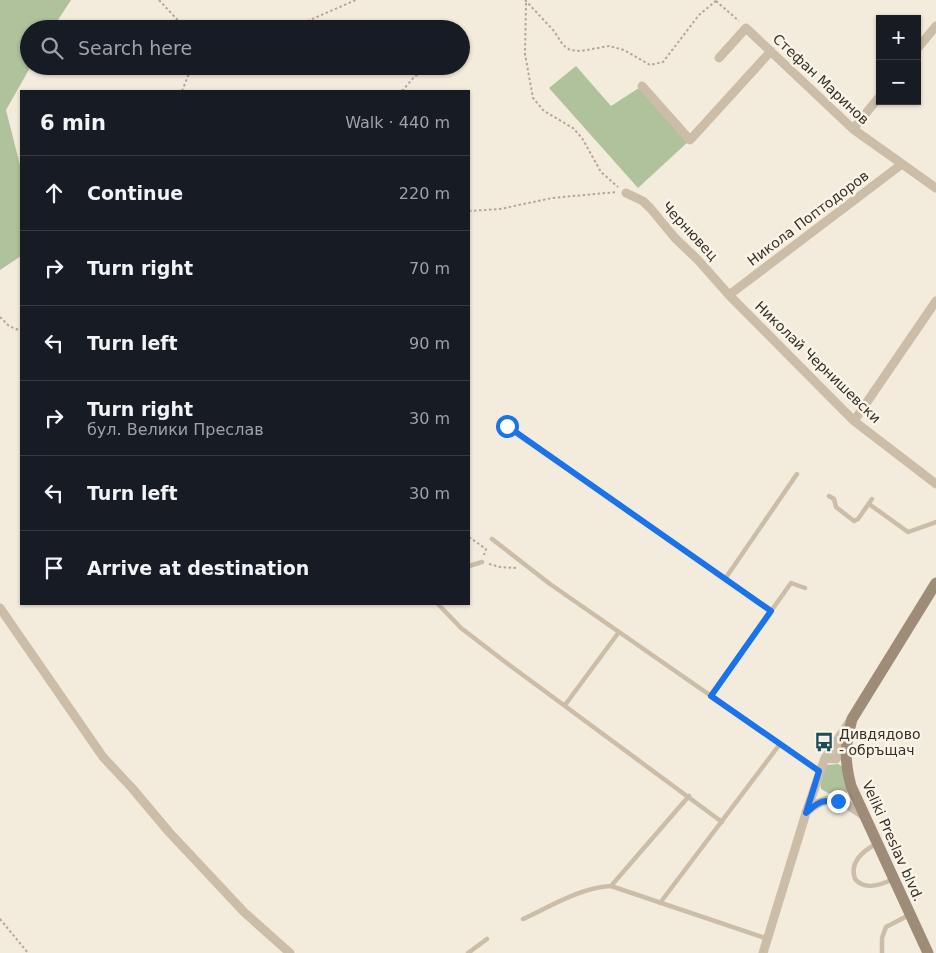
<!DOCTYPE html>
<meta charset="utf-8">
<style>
:root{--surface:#171b24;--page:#242831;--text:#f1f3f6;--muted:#9ea1a6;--line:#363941}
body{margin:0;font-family:"DejaVu Sans",sans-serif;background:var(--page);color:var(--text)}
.controls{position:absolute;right:15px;top:15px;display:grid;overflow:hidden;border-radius:0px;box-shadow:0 1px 4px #0004}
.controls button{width:45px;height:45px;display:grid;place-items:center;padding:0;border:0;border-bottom:1px solid var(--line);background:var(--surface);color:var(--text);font:25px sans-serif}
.stop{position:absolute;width:15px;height:15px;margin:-11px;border:4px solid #1a73e8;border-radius:50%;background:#fff}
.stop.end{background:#1a73e8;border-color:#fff;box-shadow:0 1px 5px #0008}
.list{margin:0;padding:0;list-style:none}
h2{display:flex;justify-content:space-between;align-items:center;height:65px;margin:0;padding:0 20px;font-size:21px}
h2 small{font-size:16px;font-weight:400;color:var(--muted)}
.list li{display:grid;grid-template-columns:32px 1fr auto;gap:15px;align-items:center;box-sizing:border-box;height:75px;padding:0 20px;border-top:1px solid var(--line)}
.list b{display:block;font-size:19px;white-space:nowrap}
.list p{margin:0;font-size:16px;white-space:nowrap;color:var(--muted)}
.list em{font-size:16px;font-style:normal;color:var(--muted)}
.icon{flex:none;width:28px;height:28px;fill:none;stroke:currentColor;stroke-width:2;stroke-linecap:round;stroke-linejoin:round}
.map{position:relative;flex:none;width:936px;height:953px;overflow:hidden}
.search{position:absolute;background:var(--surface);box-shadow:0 1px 4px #0004;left:20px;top:20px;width:450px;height:55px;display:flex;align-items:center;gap:12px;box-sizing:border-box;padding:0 18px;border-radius:28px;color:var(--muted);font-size:19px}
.panel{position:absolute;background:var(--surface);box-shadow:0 1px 4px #0004;left:20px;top:90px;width:450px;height:515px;border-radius:0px}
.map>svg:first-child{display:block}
</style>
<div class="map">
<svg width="936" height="953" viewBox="0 0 936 953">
<rect width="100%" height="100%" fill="#f3ebdc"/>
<path fill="#afc29b" d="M 0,0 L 71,0 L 52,29 L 29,29 L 29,66 L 31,66 L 6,110 L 21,169 L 21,256 L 0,270 Z
M 576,66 L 611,106 L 642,86 L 690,140 L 638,188 L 549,88 Z
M 838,764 L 847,769 L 851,786 L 847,793 L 830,794 L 821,789 L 819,771 L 827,765 Z"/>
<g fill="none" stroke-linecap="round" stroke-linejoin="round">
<path stroke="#b7a791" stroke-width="2" stroke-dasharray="2.5 2.5" stroke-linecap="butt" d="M 159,0 L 186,29
M 525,0 L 554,31 L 563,45 L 570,50 L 581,51 L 609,46 L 624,50 L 650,65 L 663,62 L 699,15 L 717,0
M 716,1 L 739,21
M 526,3 L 525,54 L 533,98 L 544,111 L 573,128 L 582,138 L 601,172 L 618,187
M 289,29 L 356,0
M 461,62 L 465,61
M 182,91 L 192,66
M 402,91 L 415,76 L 440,66
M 469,211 L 500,209 L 552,198 L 617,192
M 0,317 L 9,326 L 21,331
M 469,537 L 486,549 L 484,555
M 489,564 L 500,567 L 516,568
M 0,919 L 28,953"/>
<path stroke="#cbbda7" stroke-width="4.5" d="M 507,427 L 771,611
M 829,496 L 834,499 L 836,507 L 854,521 L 858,519 L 872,499
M 869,504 L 908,532 L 936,522
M 492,539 L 550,584 L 819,771
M 469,566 L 482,562
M 725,579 L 797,474
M 438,604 L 461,628 L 504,661 L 722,822
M 711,696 L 791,583 L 805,588
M 565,705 L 619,632
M 876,844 C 863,851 849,862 855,879 C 865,891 881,885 893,879
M 611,886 L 689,796
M 660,903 L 780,744
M 523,919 C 549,907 582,887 611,886 L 768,939
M 468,953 L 487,939
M 882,953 L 882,938 L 886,927 L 909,915"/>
<path stroke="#cbbda7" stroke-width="9" d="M 917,49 L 936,26
M 719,58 L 746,28 L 853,129 L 936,188
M 642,86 L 690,140 L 771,51
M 853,129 L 880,96
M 626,193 L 643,201 L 651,209 L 675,238 L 698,260 L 729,295 L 854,421 L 936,484
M 729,295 L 902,164
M 854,421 L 936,301
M 0,608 L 103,757 L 132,788 L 169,832 L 244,912 L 290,953
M 845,743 L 836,759 L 825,758 L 850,721
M 806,812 C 829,792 841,799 864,816
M 763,953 L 806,813 L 825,758"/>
<path stroke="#9f8c78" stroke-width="11" d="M 928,953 L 851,786 C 844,759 845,746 852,719 L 936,583"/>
</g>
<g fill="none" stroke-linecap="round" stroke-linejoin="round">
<path stroke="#1a73e8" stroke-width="6" d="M 507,426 L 771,611 L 711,696 L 819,771 L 806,813 C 818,802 821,800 838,801"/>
</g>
<defs>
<symbol id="bus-bare" viewBox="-9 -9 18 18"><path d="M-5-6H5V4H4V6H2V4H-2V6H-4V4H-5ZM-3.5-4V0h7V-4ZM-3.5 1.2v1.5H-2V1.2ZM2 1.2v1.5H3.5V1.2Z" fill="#1c4d5a" stroke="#faf4e8" stroke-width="2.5" paint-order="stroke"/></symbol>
</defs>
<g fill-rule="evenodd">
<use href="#bus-bare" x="810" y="728" width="28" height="28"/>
</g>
<g text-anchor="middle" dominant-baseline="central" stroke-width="5" stroke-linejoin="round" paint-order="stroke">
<g font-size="14" fill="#372f28" stroke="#faf4e8">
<text transform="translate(821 79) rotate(43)">Стефан Маринов</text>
<text transform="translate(808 218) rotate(-37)">Никола Поптодоров</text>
<text transform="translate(690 231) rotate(47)">Чернювец</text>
<text transform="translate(818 362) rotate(44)">Николай Чернишевски</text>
<text transform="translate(893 841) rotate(66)">Veliki Preslav blvd.</text>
</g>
<g font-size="14" fill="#372f28" stroke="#faf4e8" text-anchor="start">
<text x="839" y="734">Дивдядово<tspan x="839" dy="16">- обръщач</tspan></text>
</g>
</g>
</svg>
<div class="controls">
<button>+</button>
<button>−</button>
</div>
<div class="stop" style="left:507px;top:426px"></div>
<div class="stop end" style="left:838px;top:801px"></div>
<div class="search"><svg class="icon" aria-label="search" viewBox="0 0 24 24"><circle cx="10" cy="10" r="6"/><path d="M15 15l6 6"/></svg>Search here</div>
<section class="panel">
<h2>6 min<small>Walk · 440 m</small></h2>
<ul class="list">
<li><svg class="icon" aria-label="ahead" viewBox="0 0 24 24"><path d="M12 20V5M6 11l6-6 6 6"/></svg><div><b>Continue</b></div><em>220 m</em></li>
<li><svg class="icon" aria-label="right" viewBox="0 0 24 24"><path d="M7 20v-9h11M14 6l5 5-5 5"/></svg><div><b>Turn right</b></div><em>70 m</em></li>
<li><svg class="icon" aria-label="left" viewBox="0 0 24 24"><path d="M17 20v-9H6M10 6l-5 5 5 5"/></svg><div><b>Turn left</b></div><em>90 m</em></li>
<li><svg class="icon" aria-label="right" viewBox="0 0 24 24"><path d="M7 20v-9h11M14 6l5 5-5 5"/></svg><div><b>Turn right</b><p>бул. Велики Преслав</p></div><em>30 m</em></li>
<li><svg class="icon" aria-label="left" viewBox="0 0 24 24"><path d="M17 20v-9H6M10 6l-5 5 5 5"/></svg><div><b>Turn left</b></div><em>30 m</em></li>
<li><svg class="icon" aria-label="arrive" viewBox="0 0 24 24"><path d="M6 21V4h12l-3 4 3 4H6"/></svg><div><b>Arrive at destination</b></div></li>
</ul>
</section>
</div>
